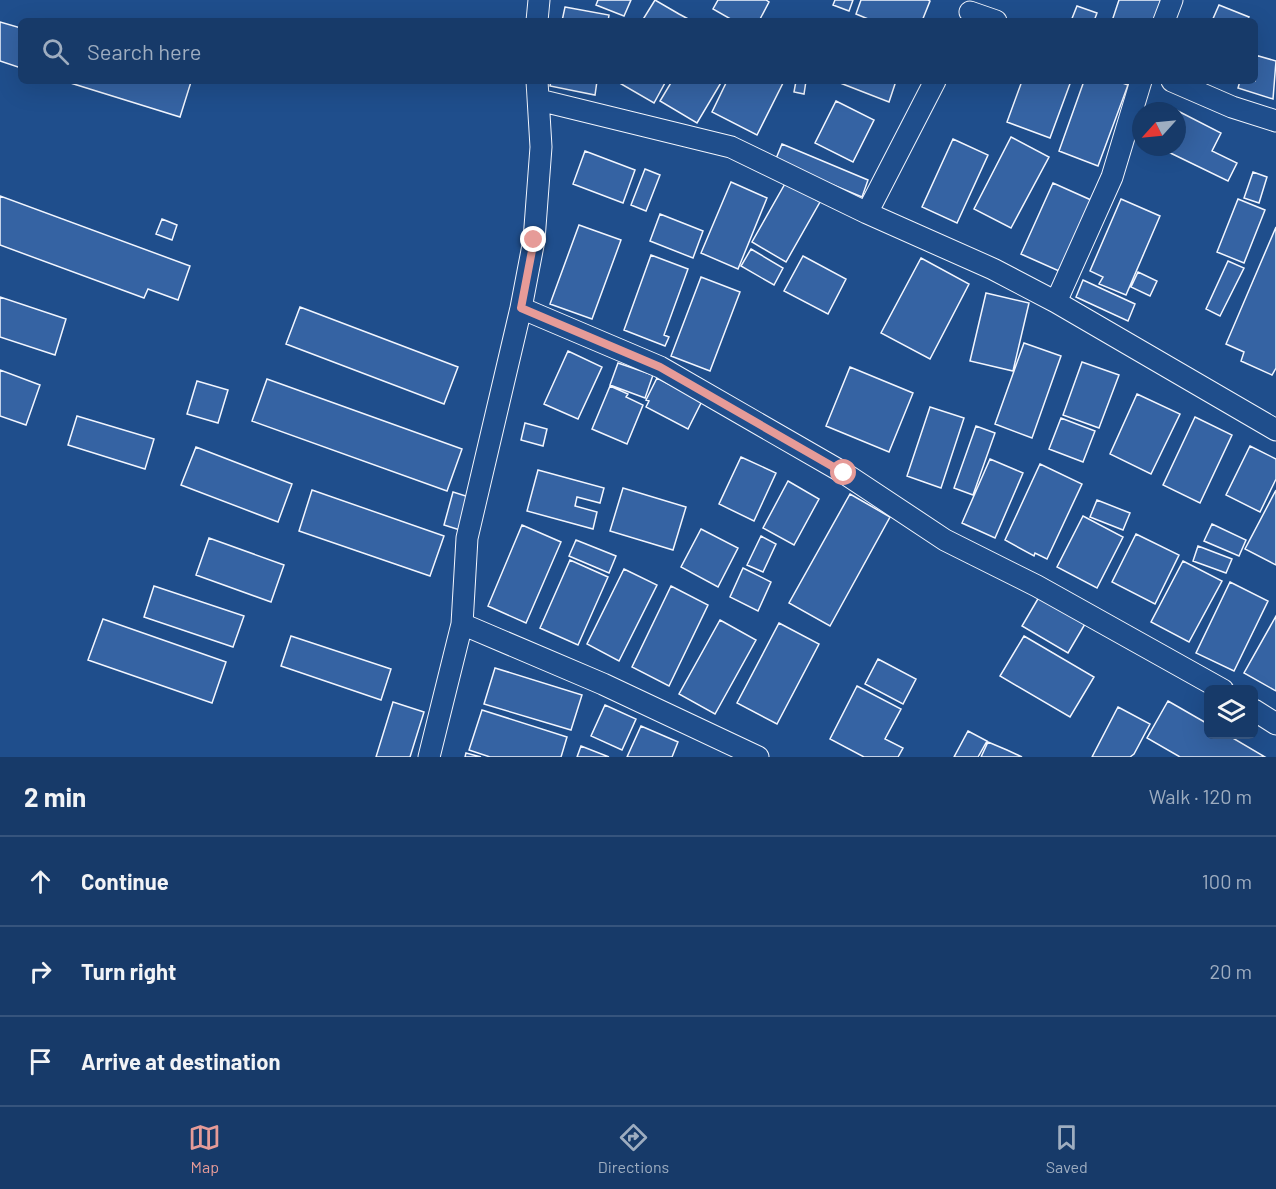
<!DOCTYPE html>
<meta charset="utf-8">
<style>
:root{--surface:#173a69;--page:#244571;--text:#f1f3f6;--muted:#9eadc0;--line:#36547d;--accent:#e69b98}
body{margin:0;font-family:Barlow,sans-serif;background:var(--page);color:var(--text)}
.controls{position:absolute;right:18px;bottom:18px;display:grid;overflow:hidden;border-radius:9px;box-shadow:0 6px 24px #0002}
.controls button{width:54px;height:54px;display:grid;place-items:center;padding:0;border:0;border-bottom:2px solid var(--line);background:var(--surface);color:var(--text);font:30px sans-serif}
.compass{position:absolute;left:1132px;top:102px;width:54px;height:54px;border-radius:50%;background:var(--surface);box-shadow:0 6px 24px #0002;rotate:243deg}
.stop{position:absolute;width:18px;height:18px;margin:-14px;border:4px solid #e69b98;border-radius:50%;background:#fff}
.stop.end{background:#e69b98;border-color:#fff;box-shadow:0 2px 6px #0008}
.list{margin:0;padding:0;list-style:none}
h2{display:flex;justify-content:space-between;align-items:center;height:78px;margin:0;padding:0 24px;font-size:26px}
h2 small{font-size:20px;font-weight:400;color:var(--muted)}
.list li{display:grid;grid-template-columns:39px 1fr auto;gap:18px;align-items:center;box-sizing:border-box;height:90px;padding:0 24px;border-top:2px solid var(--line)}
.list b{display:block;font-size:22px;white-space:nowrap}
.list em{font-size:20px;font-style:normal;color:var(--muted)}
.icon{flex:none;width:33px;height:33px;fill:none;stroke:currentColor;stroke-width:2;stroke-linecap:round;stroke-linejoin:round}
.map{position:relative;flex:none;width:1276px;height:757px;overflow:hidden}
.search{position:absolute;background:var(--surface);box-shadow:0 6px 24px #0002;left:18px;right:18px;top:18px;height:66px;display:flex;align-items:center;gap:15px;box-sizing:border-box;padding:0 21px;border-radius:9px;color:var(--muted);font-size:22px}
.sheet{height:348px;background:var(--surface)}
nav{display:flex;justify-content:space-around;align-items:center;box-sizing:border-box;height:84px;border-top:2px solid var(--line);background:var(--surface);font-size:16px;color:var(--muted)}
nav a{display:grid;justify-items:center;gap:3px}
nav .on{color:var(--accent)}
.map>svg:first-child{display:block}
</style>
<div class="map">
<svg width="1276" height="757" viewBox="0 0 1276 757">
<rect width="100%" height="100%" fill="#1f4e8c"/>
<path fill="#3563a3" stroke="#f2f6ff" stroke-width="1.5" d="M 598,0 L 631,0 L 624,16 L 596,5 Z
M 655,0 L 679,14 L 692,21 L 642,21 Z
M 718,0 L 766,0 L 769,2 L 759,21 L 734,21 L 713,9 Z
M 835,0 L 853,0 L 849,11 L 833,5 Z
M 861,0 L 928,0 L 930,1 L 922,21 L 873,21 L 856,14 Z
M 1119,0 L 1164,0 L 1157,21 L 1112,21 Z
M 1219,5 L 1249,17 L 1247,21 L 1212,21 Z
M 1077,6 L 1097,13 L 1094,21 L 1071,21 Z
M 565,7 L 609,15 L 608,21 L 562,21 Z
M 0,22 L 21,28 L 21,68 L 0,61 Z
M 1255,55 L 1276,61 L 1273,99 L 1238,88 L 1240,81 L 1255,81 Z
M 64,81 L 189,81 L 191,82 L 180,117 Z
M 551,81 L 597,81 L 595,95 L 550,86 Z
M 616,81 L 666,81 L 654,103 Z
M 672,81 L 722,81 L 697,123 L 660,101 Z
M 727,81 L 784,81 L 757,135 L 712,112 Z
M 796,81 L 806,81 L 804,94 L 794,92 Z
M 835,81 L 896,81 L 889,102 Z
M 1022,81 L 1071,81 L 1050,138 L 1007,122 Z
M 1084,81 L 1117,81 L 1128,85 L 1098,166 L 1059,151 Z
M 836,101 L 874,120 L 853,162 L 815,143 Z
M 1174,109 L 1221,133 L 1212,151 L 1237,163 L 1228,181 L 1158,147 L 1177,147 L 1177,111 Z
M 1011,137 L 1049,157 L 1011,228 L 974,209 Z
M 953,139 L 988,155 L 957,223 L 922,207 Z
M 782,144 L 868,180 L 862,197 L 775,161 Z
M 585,151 L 635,170 L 623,203 L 573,184 Z
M 645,169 L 660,175 L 646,211 L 631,205 Z
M 1253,172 L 1267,177 L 1259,203 L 1244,198 Z
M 731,182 L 767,198 L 738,269 L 701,253 Z
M 786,182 L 820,202 L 786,262 L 752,242 Z
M 1053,183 L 1091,200 L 1059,271 L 1021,254 Z
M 0,196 L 190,266 L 178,300 L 148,289 L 144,298 L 0,245 Z
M 1121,199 L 1160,216 L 1126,295 L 1099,284 L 1103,277 L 1090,271 Z
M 1238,199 L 1265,210 L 1244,263 L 1217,252 Z
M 660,214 L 703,231 L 693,258 L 650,241 Z
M 162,219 L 177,225 L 172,240 L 156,234 Z
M 579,225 L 621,240 L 592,319 L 550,304 Z
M 1276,227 L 1276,368 L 1272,375 L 1241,361 L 1244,352 L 1226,344 Z
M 751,249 L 783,268 L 774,285 L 741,266 Z
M 651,255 L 688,269 L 664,335 L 669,337 L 665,346 L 624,330 Z
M 803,256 L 846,279 L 828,314 L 784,291 Z
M 921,258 L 969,284 L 930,359 L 881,333 Z
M 1228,261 L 1244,268 L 1220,316 L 1206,309 Z
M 1138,272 L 1157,281 L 1150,296 L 1131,287 Z
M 701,277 L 740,292 L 710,371 L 671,356 Z
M 1083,280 L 1135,304 L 1128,321 L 1076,297 Z
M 986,293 L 1029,303 L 1013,371 L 970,361 Z
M 0,297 L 66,319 L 55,355 L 0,337 Z
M 300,307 L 458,367 L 444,404 L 286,344 Z
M 1024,343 L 1061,356 L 1032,438 L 995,424 Z
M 568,351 L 602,367 L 578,419 L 544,404 Z
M 1082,362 L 1119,375 L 1099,428 L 1063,415 Z
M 618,363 L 653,375 L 645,398 L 610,385 Z
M 850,367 L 913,393 L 889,452 L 826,426 Z
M 0,370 L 40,385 L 26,425 L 0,416 Z
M 657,378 L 702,401 L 688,429 L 646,407 L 649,401 L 646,400 Z
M 267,379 L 462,449 L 447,491 L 252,421 Z
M 197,381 L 228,390 L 218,423 L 187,414 Z
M 610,386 L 628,394 L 626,397 L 643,405 L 627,444 L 592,429 Z
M 1137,394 L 1180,414 L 1151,474 L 1110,454 Z
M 930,407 L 964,418 L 941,488 L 907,476 Z
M 77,416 L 154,439 L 145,469 L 68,445 Z
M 1195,417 L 1232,435 L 1200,503 L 1163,485 Z
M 1061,418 L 1095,431 L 1083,462 L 1049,449 Z
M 525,423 L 547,429 L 543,446 L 521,440 Z
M 976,426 L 995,433 L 973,495 L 954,488 Z
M 1250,446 L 1276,459 L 1276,479 L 1260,512 L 1226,495 Z
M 196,447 L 292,484 L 278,522 L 181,485 Z
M 741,457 L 776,473 L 754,521 L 719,504 Z
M 990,459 L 1023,473 L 995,538 L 962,523 Z
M 1040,464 L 1082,484 L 1047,559 L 1035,553 L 1034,556 L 1005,540 Z
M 538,470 L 604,488 L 600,503 L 577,497 L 575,506 L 597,512 L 593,529 L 527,511 Z
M 788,481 L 819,499 L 794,545 L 763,528 Z
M 623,488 L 686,507 L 673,550 L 610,531 Z
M 312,490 L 444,536 L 430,576 L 299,531 Z
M 1276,490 L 1276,565 L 1245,549 Z
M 453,492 L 469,497 L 460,530 L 444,525 Z
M 850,494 L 890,517 L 830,626 L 789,603 Z
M 1097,500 L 1130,513 L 1123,530 L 1090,517 Z
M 1083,516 L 1123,537 L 1097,588 L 1057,567 Z
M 1212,524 L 1246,540 L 1239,556 L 1204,541 Z
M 522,525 L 561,542 L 526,623 L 488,606 Z
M 701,529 L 738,548 L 718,587 L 681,567 Z
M 1136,534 L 1179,555 L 1155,604 L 1112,582 Z
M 761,536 L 776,544 L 763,572 L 747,565 Z
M 209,538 L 284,565 L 271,602 L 196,575 Z
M 576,540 L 616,556 L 609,573 L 569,556 Z
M 1198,546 L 1232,559 L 1226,573 L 1193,561 Z
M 570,560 L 608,577 L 578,645 L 540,628 Z
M 1183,561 L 1222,581 L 1189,642 L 1151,622 Z
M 743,568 L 771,582 L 758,611 L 730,597 Z
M 624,569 L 657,585 L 619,661 L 587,644 Z
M 1230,582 L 1268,601 L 1234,671 L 1196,653 Z
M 154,586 L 244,616 L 233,647 L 144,617 Z
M 671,586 L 708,605 L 669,686 L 632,667 Z
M 1039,597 L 1085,624 L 1068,653 L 1022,626 Z
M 1276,616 L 1276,691 L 1244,673 Z
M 103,619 L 226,662 L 212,703 L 88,660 Z
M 720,620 L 756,640 L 715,714 L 679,694 Z
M 779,623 L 819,644 L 777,724 L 737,703 Z
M 291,636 L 391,669 L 381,700 L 281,666 Z
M 1024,636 L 1094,677 L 1070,717 L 1000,676 Z
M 878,659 L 916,679 L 903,704 L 865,684 Z
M 495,668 L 582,695 L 571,730 L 484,704 Z
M 857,686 L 901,709 L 885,739 L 903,748 L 898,757 L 864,757 L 830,739 Z
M 1168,701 L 1208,724 L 1208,734 L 1226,734 L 1265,757 L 1180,757 L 1147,738 Z
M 393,702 L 424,712 L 410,757 L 376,757 Z
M 605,705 L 636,719 L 622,750 L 591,736 Z
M 1118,707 L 1150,724 L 1134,754 L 1130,757 L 1092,757 Z
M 482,710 L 567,737 L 561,757 L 490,757 L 469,750 Z
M 641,726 L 678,742 L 672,757 L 627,757 Z
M 968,731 L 987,741 L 978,757 L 954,757 Z
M 988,742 L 1007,750 L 1022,757 L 981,757 Z
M 581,746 L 609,757 L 577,757 Z
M 466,753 L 481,757 L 465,757 Z"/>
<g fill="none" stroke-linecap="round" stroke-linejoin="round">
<defs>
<path id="minor" d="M 970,12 L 996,21
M 537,21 L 539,0
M 1164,21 L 1172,0
M 1172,81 L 1232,107 L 1276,121
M 539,100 L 731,147 L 867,213 L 993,269 L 1056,302 L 1276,430
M 867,213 L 935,81
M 1056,302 L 1112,177 L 1141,81
M 521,308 L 660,367 L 844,473 L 945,540 L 1037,586 L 1223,690
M 462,624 L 603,684 L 758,757
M 1254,710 L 1276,724
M 429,757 L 462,624 L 467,538 L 521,308 L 534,240 L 541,147 L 537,81"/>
</defs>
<use href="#minor" stroke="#f2f6ff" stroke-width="23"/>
<use href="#minor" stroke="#1f4e8c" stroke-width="21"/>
</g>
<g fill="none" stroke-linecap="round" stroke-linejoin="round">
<path stroke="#e69b98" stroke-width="8" d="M 534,240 L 521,308 L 660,367 L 844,473"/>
</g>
</svg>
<div class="controls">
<button><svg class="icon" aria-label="layers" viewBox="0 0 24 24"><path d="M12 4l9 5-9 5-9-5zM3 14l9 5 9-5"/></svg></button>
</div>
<svg class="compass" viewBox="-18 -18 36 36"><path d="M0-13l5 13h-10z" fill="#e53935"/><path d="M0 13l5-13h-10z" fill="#9eadc0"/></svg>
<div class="stop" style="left:844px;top:473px"></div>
<div class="stop end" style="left:534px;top:240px"></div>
<div class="search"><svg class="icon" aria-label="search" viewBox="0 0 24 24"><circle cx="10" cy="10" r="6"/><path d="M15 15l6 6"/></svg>Search here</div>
</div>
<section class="sheet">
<h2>2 min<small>Walk · 120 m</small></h2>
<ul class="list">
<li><svg class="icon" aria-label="ahead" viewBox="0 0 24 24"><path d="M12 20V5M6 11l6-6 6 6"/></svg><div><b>Continue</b></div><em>100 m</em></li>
<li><svg class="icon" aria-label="right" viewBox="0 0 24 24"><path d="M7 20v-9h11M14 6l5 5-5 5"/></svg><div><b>Turn right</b></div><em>20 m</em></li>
<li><svg class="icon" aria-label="arrive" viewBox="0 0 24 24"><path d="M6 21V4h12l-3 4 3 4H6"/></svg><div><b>Arrive at destination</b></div></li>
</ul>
</section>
<nav>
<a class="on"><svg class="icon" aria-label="map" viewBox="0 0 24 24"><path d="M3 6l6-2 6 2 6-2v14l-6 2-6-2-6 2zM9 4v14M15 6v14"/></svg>Map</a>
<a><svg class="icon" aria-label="directions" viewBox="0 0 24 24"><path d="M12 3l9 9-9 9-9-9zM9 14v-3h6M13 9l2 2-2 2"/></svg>Directions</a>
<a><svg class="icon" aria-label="saved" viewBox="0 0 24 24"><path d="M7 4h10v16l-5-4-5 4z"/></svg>Saved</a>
</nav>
